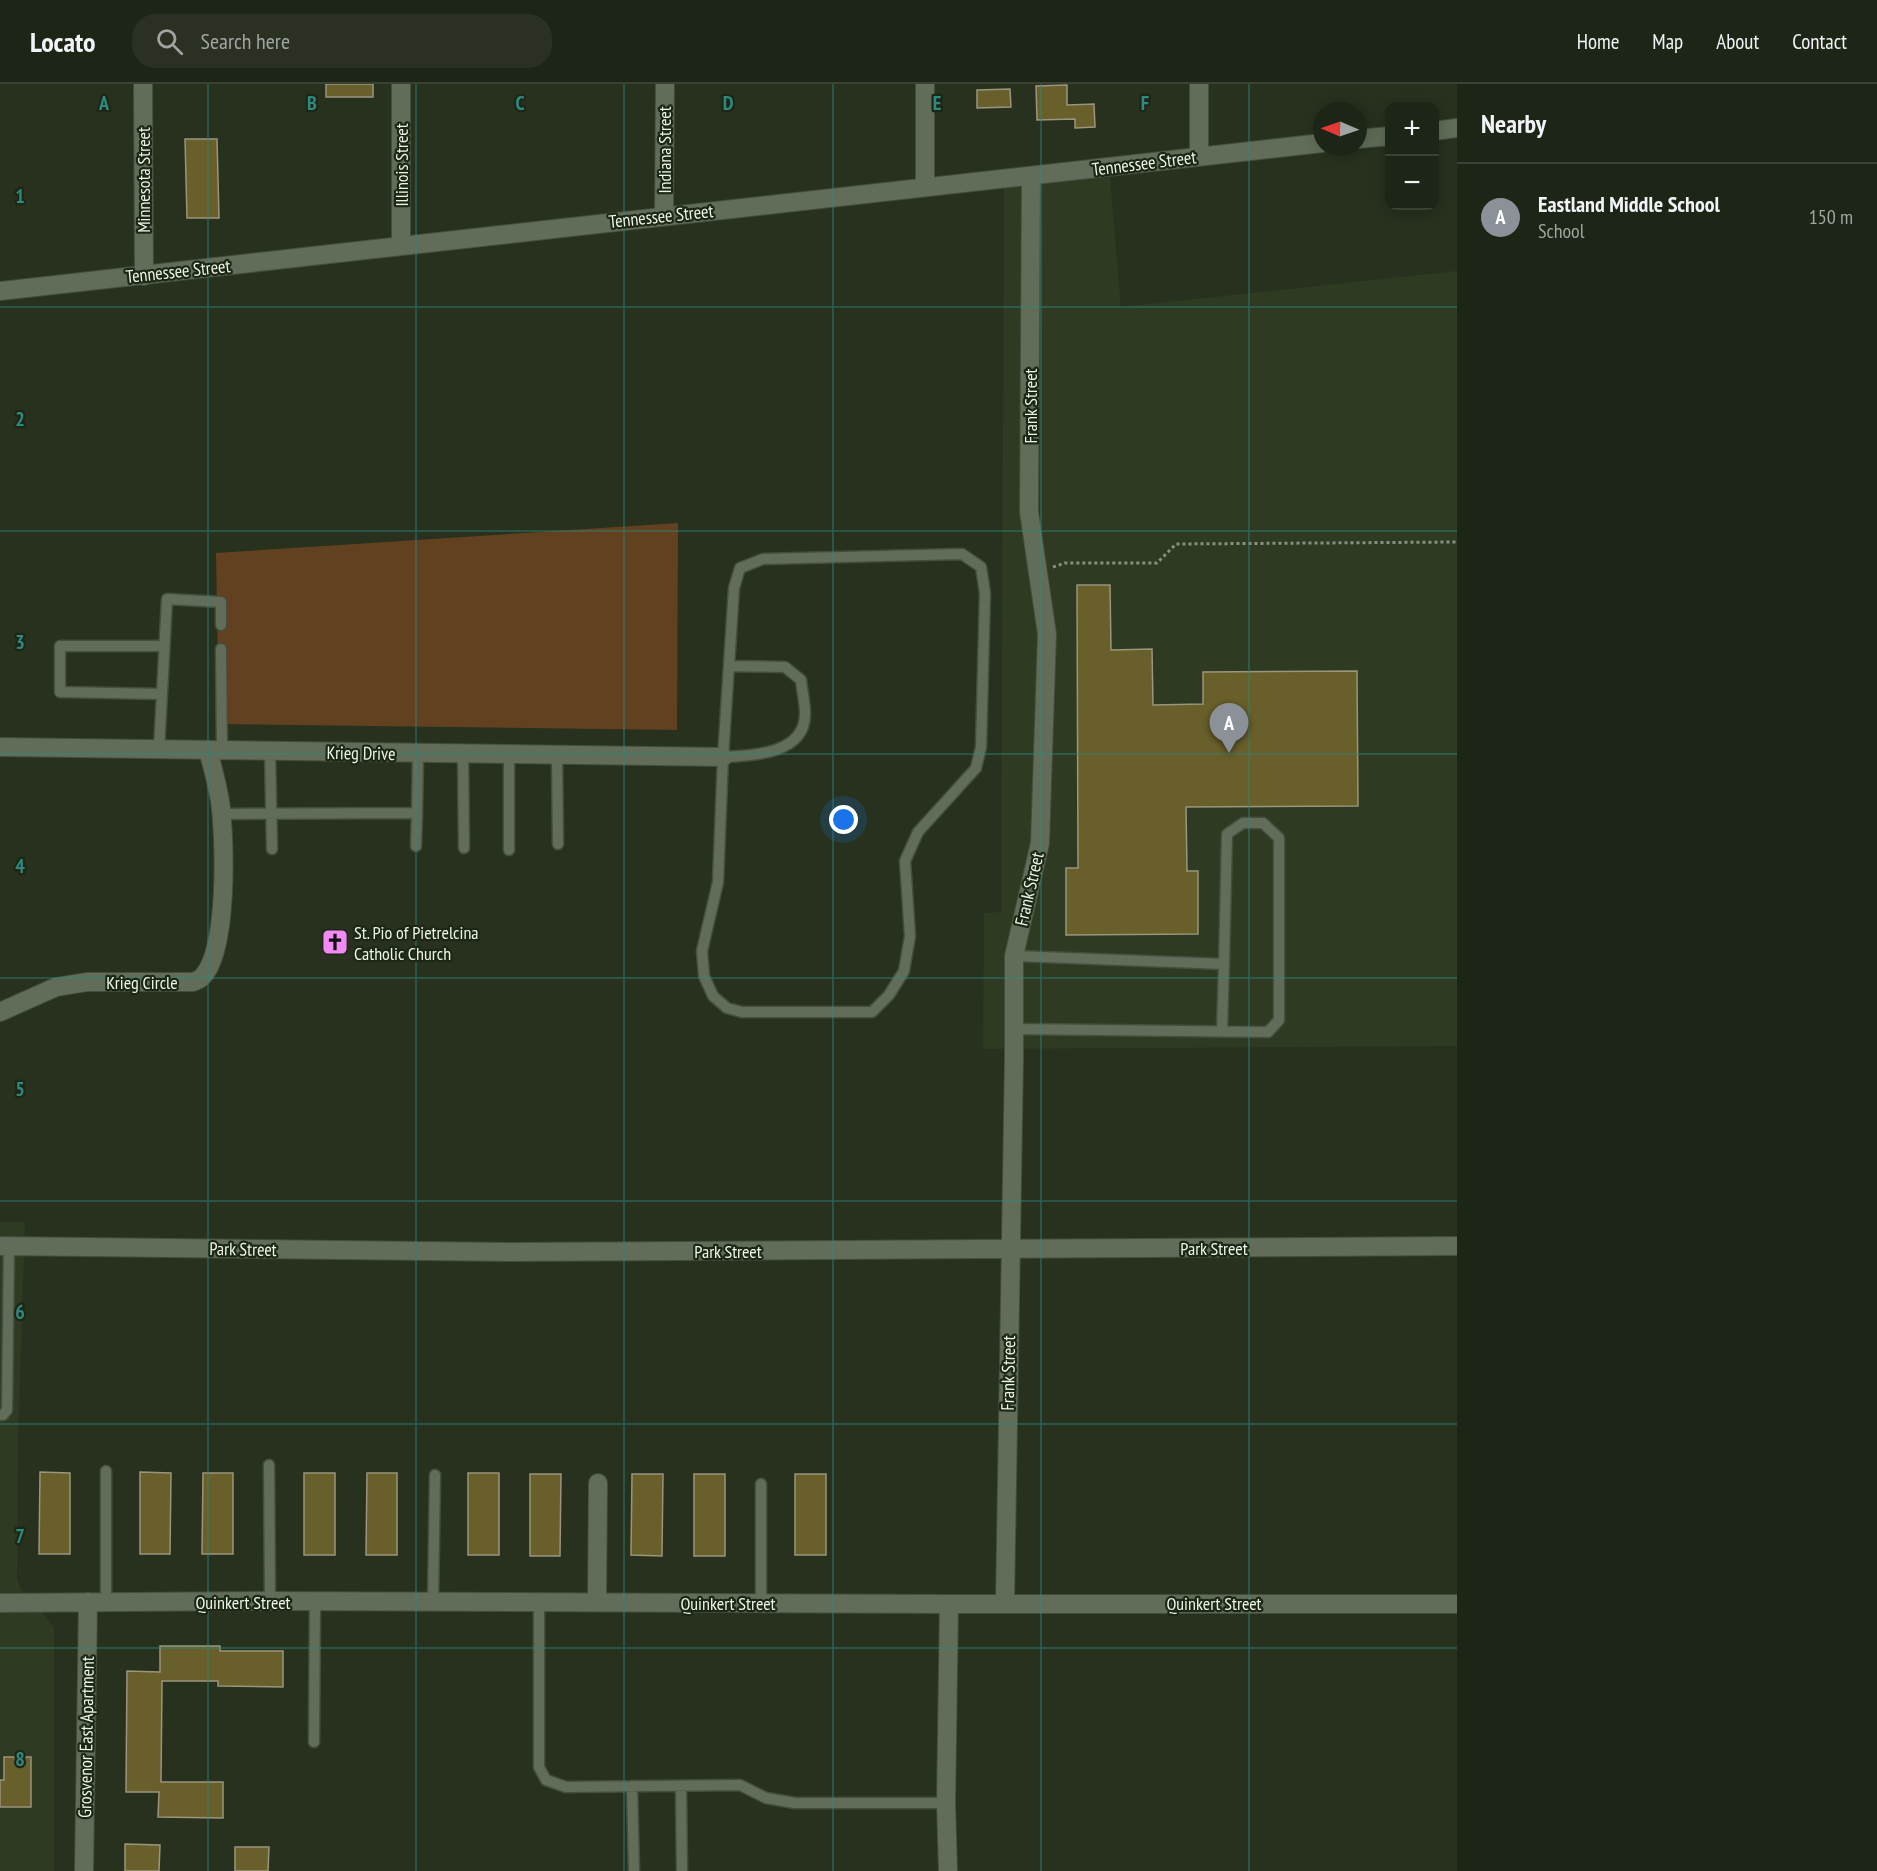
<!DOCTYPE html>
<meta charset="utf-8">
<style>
:root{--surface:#1d2516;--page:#2a3123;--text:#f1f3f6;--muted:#a0a5a1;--line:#3b4235;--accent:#8c9099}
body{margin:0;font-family:"PT Sans Narrow",sans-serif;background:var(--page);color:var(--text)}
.controls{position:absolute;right:18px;top:18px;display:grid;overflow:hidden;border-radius:12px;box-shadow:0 3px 15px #0003}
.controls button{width:54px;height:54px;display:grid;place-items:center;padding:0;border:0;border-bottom:2px solid var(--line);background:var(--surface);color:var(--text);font:30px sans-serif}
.compass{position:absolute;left:1313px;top:18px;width:54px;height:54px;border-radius:50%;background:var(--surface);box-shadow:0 3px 15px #0003;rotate:272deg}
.you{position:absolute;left:844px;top:736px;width:21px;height:21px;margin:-15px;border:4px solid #fff;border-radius:50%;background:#1a73e8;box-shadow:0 0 0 9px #1a73e833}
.badge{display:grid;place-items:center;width:39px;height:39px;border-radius:50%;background:var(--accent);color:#fff;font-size:20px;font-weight:700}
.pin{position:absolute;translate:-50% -50px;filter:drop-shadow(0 2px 3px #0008)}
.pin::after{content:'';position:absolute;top:32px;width:21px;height:18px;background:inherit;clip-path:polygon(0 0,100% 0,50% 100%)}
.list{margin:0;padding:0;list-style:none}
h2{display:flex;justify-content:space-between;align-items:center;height:78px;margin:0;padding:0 24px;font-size:26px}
h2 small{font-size:20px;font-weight:400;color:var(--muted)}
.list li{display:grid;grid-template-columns:39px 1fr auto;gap:18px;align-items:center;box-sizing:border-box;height:108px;padding:0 24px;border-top:2px solid var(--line)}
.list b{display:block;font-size:22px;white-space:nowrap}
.list p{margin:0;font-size:20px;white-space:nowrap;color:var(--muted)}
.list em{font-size:20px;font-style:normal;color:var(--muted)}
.icon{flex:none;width:33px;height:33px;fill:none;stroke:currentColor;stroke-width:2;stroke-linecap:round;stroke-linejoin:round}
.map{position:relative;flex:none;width:1457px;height:1787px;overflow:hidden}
header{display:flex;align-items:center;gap:36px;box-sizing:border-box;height:84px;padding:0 30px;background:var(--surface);border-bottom:2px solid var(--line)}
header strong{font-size:28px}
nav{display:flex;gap:33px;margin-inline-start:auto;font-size:21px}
.search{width:420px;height:54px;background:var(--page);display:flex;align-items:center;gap:15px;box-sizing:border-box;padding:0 21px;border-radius:24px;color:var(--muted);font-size:22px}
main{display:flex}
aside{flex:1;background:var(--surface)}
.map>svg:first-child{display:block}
</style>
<header>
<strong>Locato</strong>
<div class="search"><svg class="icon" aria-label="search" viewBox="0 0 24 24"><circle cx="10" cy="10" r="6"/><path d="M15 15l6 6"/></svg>Search here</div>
<nav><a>Home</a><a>Map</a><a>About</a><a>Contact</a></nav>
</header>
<main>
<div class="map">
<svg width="1457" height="1787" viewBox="0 0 1457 1787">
<rect width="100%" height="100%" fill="#27311e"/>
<path fill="#2e3b22" d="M 1110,93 L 1121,223 L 1457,187 L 1457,962 L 983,965 L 984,829 L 1001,828 L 1004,104 Z
M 0,1138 L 25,1138 L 18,1358 L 17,1495 L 21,1505 L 54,1543 L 54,1787 L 0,1787 Z"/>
<path fill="#614120" d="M 678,439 L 677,646 L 219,640 L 216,469 Z"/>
<path fill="#695f2b" stroke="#9a957c" stroke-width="1.5" d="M 326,0 L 373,0 L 373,13 L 326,13 Z
M 1067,1 L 1067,21 L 1094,20 L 1095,43 L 1075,44 L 1075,35 L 1037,36 L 1036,2 Z
M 1010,5 L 1011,23 L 977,24 L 977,6 Z
M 185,55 L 217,55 L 219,134 L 187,134 Z
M 1077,501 L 1110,501 L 1111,566 L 1152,565 L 1153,621 L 1203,620 L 1203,588 L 1357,587 L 1358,722 L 1186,723 L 1187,787 L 1198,787 L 1198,850 L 1066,851 L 1066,784 L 1078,784 Z
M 40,1388 L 70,1389 L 70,1470 L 39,1470 Z
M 140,1388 L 171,1389 L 170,1470 L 140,1470 Z
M 203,1389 L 233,1389 L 233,1470 L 202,1470 Z
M 304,1389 L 335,1389 L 335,1471 L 304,1471 Z
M 367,1389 L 397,1389 L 397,1471 L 366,1471 Z
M 468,1389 L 499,1389 L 499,1471 L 468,1471 Z
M 530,1390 L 561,1390 L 560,1472 L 530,1472 Z
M 632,1390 L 663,1390 L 662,1472 L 631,1471 Z
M 694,1390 L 725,1390 L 725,1472 L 694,1472 Z
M 795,1390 L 826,1390 L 826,1471 L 795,1471 Z
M 160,1562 L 220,1562 L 220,1567 L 283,1567 L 283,1603 L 218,1602 L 218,1597 L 162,1597 L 161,1698 L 223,1698 L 223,1734 L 158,1733 L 159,1708 L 126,1708 L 127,1587 L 160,1588 Z
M 4,1673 L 31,1673 L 31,1723 L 0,1723 L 0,1696 L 4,1696 Z
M 125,1760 L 160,1761 L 159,1787 L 125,1787 Z
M 235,1763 L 269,1763 L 268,1787 L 235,1787 Z"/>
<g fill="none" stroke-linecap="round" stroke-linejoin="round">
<defs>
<path id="lane" d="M 962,470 L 981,483 L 985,509 L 981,663 L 976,684 L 918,748 L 905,777 L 910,852 L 904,887 L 889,911 L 872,928 L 742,928 L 727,924 L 713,912 L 704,892 L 702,867 L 718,798 L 723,673 L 734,504 L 740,484 L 763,475 Z
M 221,565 L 222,667
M 162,610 L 60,608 L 60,562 L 164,562
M 159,666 L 167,515 L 221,518 L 221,541
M 270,668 L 272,765
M 463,670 L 464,764
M 557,672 L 558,760
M 723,673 C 752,672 806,670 805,629 C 805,618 802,607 801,596 L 785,583 L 729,582
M 221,730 L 417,729 L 418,670
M 416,762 L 417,729
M 509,766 L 509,671
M 1014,872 L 1224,880 L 1227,750 L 1243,739 L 1263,739 L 1279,754 L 1279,936 L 1268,948 L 1014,945
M 1222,947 L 1224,880
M 0,1331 L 3,1331 L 7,1326 L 9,1162
M 269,1381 L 270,1517
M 761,1400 L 761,1519
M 433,1518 L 435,1391
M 539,1518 L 539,1683 L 546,1696 L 566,1703 L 740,1701 L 766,1714 L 795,1719 L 946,1719
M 106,1519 L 106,1387
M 314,1658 L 315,1518
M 632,1702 L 634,1787
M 681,1702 L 682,1787"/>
<path id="street" d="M 143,0 L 144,192
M 401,0 L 401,162
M 925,0 L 925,103
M 1199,0 L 1199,73
M 1434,47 L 1457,44
M 1358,55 L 1390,52
M 664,131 L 665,0
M 0,207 L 1322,59
M 0,663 L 723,673
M 0,928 L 56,903 L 87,898 L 193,898 C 195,897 199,896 201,894 C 229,870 225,752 220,717 C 217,700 213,684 208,667
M 0,1162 L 512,1168 L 1457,1162
M 597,1518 L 598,1399
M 0,1519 L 270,1517 L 949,1520 L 1457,1520
M 1005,1519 L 1014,975 L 1014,872 L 1040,759 L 1047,550 L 1029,428 L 1031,92
M 84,1787 L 88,1518
M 948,1787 L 946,1719 L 949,1520"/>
</defs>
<use href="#lane" stroke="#454e3d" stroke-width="13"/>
<use href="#street" stroke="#454e3d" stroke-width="20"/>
<path stroke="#879080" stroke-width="3" stroke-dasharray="3 3" stroke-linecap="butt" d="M 1053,483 L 1065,479 L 1157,479 L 1176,460 L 1457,458"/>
<use href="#lane" stroke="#616d58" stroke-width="10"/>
<use href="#street" stroke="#616d58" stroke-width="18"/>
</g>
<path fill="none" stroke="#308980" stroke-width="1.5" stroke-opacity="0.55" d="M 208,0 L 208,1787M 416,0 L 416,1787M 624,0 L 624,1787M 833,0 L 833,1787M 1041,0 L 1041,1787M 1249,0 L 1249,1787M 0,223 L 1457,223M 0,447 L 1457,447M 0,670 L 1457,670M 0,894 L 1457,894M 0,1117 L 1457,1117M 0,1340 L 1457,1340M 0,1564 L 1457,1564"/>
<defs>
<symbol id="church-square" viewBox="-11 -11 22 22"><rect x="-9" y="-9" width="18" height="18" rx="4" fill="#f18af4" stroke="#1d2715"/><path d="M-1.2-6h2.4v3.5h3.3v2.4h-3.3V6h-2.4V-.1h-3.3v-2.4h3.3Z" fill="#111"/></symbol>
</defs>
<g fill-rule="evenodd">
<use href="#church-square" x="320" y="843" width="30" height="30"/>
</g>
<g text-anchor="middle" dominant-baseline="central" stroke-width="4.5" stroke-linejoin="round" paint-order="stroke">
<g font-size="18" fill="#edf4e8" stroke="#1d2715">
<text transform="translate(664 66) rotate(-90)">Indiana Street</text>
<text transform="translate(1144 79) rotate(-7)">Tennessee Street</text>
<text transform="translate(401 81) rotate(-90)">Illinois Street</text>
<text transform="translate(143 96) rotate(-90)">Minnesota Street</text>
<text transform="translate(661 132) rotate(-6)">Tennessee Street</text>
<text transform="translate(178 187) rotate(-6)">Tennessee Street</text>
<text transform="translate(1030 322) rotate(-90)">Frank Street</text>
<text transform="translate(361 669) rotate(1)">Krieg Drive</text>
<text transform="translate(1029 805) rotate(-77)">Frank Street</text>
<text x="142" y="898">Krieg Circle</text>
<text x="1214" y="1164">Park Street</text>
<text transform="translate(243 1165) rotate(1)">Park Street</text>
<text x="728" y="1167">Park Street</text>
<text transform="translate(1008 1289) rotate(-89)">Frank Street</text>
<text x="243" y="1518">Quinkert Street</text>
<text x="728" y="1519">Quinkert Street</text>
<text x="1214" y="1519">Quinkert Street</text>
<text transform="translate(86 1653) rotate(-89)">Grosvenor East Apartment</text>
</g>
<g font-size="18" fill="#edf4e8" stroke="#1d2715" text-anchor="start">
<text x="354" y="848">St. Pio of Pietrelcina<tspan x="354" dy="21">Catholic Church</tspan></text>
</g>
</g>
<g font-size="20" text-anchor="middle" font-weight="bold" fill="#308980" stroke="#1d2715" stroke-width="4.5" stroke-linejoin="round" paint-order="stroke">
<text x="104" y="26">A</text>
<text x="312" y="26">B</text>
<text x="520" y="26">C</text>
<text x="728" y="26">D</text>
<text x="937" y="26">E</text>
<text x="1145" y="26">F</text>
<text x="20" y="119">1</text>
<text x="20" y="342">2</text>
<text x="20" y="565">3</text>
<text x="20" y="789">4</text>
<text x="20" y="1012">5</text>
<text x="20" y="1235">6</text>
<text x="20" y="1459">7</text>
<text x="20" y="1682">8</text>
</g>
</svg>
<div class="controls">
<button>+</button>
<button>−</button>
</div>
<svg class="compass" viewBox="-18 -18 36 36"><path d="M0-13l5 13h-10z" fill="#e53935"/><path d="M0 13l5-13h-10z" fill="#a0a5a1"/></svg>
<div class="you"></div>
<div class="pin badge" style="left:1229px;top:669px">A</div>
</div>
<aside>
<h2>Nearby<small></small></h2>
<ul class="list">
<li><span class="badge">A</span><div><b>Eastland Middle School</b><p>School</p></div><em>150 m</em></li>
</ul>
</aside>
</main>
